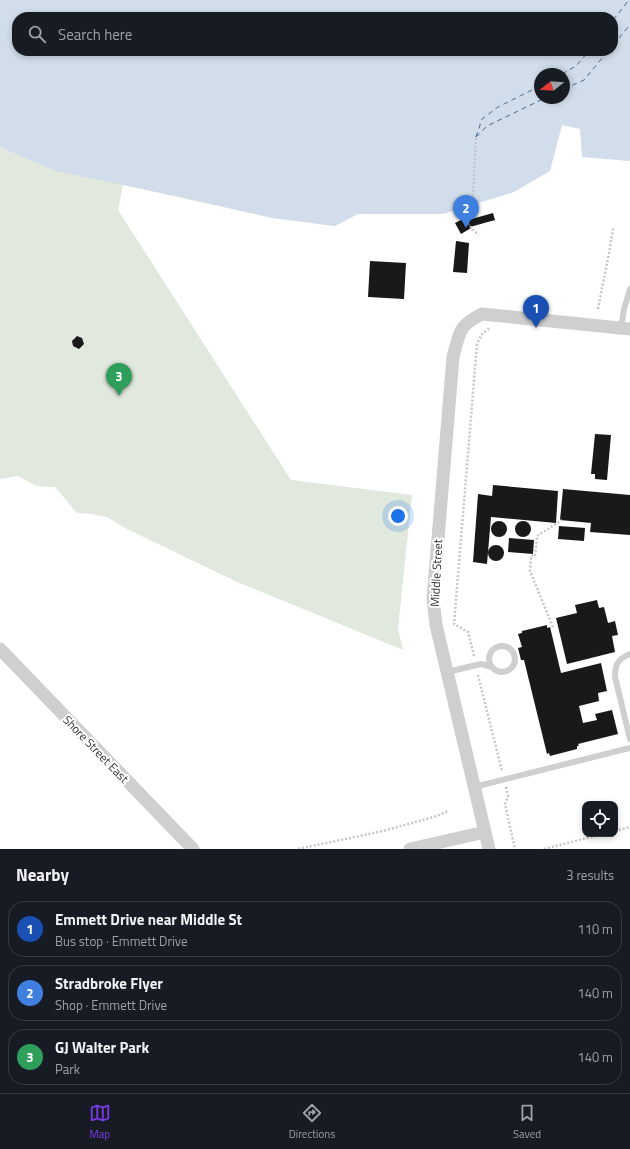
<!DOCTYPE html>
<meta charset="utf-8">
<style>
:root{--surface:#171b24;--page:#20242c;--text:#f1f3f6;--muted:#9ea1a6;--line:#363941;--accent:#7c3aed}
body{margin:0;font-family:"Titillium Web",sans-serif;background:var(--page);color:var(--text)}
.controls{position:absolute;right:12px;bottom:12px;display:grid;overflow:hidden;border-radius:8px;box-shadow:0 2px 6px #0003}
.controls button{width:36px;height:36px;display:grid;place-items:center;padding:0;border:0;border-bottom:1px solid var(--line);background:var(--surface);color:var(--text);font:20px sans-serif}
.compass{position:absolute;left:534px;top:68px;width:36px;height:36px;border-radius:50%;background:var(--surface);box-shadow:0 2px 6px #0003;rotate:253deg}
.you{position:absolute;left:398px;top:516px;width:14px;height:14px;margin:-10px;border:3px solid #fff;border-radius:50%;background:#1a73e8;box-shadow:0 0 0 6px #1a73e833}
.badge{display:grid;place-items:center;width:26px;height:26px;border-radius:50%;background:var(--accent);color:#fff;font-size:13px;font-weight:700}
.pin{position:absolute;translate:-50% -33px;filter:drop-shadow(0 1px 2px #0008)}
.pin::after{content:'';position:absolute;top:21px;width:14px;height:12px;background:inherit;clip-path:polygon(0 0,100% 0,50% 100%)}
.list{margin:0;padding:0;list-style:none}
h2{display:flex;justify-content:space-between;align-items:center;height:52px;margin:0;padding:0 16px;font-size:17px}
h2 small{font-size:13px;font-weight:400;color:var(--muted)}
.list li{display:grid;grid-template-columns:26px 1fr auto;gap:12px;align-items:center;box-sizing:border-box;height:56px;margin:0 8px 8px;padding:0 8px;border:1px solid var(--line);border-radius:16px}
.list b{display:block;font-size:15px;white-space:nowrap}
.list p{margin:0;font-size:13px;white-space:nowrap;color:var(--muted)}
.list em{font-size:13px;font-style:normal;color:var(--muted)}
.icon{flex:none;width:22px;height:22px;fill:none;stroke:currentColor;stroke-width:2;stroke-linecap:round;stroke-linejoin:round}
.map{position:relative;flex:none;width:630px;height:849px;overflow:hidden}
.search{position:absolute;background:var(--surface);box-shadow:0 2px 6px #0003;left:12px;right:12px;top:12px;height:44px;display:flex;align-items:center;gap:10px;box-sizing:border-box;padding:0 14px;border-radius:16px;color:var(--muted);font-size:15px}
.sheet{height:244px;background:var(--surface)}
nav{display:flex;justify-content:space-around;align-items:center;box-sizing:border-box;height:56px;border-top:1px solid var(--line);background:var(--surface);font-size:11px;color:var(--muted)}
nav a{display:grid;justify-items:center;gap:2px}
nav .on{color:var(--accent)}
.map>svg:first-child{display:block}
</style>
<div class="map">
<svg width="630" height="849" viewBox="0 0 630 849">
<rect width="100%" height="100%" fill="#fff"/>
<path fill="#e1e8dd" d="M 64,51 L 304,51 L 335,226 L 273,218 L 123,185 L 118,210 L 291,480 L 412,495 L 398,628 L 403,650 L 235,581 L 127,529 L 107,517 L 91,514 L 77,513 L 55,487 L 36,486 L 18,476 L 1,479 L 0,478 L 0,52 Z"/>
<path fill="#d1ddea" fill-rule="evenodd" d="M 0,0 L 630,0 L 630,161 L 582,157 L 580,129 L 562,125 L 550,171 L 514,192 L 443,214 L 358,214 L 335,226 L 273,218 L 176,196 L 56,171 L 0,147 ZM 17,17 L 613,17 L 613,51 L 17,51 ZM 540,74 L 564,74 L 564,98 L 540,98 Z"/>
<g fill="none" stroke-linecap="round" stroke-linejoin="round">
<path stroke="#48698d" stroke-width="1" stroke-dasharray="5 4" stroke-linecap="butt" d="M 613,20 L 629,0
M 613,45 L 630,25
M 562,74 L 576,66 L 589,51
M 564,89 L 584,80 L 608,51
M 476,137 L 482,119 L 498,107 L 540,86
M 476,137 L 487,126 L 545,98"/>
</g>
<path fill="#191919" d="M 493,213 L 495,220 L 470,227 L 471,228 L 461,234 L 455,223 L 465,218 L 470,227 L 468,220 Z
M 456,241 L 469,243 L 467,273 L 453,272 Z
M 370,261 L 406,263 L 404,299 L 368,297 Z
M 77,336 L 82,338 L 84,344 L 79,349 L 73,346 L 72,341 Z
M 595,434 L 611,435 L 607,480 L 595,479 L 595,474 L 591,474 Z
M 493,485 L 558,491 L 556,523 L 491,517 L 487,564 L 473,562 L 478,494 L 492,496 Z
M 563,489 L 630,495 L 630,535 L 590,532 L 591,523 L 560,520 Z
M491 529a8 8 0 1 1 16 0a8 8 0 1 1-16 0Z
M515 529a8 8 0 1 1 16 0a8 8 0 1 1-16 0Z
M 559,526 L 585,528 L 584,541 L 558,539 Z
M 509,538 L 534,540 L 533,554 L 508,552 Z
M488 553a8 8 0 1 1 16 0a8 8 0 1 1-16 0Z
M 597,600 L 599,608 L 604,607 L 608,623 L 615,621 L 618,635 L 612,636 L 615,652 L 567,664 L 556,618 L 577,613 L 575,605 Z
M 547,625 L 547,628 L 550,627 L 561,673 L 601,663 L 607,691 L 598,693 L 599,701 L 579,706 L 583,723 L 597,720 L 595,714 L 612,710 L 618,734 L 578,744 L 579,746 L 577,746 L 577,749 L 550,756 L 549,753 L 547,754 L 524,660 L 521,660 L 518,648 L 522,647 L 518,634 L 522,633 L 522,631 Z"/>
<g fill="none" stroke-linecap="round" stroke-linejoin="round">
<path stroke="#c6c6c6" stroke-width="2.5" stroke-dasharray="2 2" stroke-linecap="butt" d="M 472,216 L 476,137
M 471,226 L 471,228 L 479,235
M 598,309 L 610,248 L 613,228
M 553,627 L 530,571 L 531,556 L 535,556 L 537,536 L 562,520
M 474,656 L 468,632 L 454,624 L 477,344 L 482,334 L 490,328
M 478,675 L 502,771
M 506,787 L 508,796 L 505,804 L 515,849
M 615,831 L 630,827
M 298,849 L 383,831 L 437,816 L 448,811
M 544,849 L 603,834"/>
<path stroke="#cfcfcf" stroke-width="6" d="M 621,328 L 624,309 L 630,289
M489 659a13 13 0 1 1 26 0a13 13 0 1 1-26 0Z
M 630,654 C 618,659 615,664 615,677 L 630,739
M 447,672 L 481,664 L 492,667
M 474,787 L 630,748"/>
<path stroke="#cfcfcf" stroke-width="13" d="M 0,649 L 193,849
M 410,849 L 485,832
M 489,849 L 436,625 L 433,599 L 453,357 C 460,332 458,326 482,314 L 630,329"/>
</g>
<g text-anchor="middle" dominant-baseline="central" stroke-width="4" stroke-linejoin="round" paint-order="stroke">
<g font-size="12" fill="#323232" stroke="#fff">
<text transform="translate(436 573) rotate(-87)">Middle Street</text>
<text transform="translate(96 749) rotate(46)">Shore Street East</text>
</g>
</g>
</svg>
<div class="controls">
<button><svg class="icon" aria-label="locate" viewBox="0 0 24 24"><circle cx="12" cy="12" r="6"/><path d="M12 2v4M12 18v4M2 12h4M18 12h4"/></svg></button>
</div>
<svg class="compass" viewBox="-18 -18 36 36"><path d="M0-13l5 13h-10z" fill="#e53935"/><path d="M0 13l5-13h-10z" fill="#9ea1a6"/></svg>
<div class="you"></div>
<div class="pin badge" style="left:536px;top:328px;background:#1a4fb4">1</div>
<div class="pin badge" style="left:466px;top:228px;background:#3f7fe0">2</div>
<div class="pin badge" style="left:119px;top:396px;background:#2e9e5b">3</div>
<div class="search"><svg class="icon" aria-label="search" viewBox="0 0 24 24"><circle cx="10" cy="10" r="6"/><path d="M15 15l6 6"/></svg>Search here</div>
</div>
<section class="sheet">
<h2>Nearby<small>3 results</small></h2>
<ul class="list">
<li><span class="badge" style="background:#1a4fb4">1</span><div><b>Emmett Drive near Middle St</b><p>Bus stop · Emmett Drive</p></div><em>110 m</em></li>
<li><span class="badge" style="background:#3f7fe0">2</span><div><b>Stradbroke Flyer</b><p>Shop · Emmett Drive</p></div><em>140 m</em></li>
<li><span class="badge" style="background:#2e9e5b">3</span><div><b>GJ Walter Park</b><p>Park</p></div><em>140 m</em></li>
</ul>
</section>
<nav>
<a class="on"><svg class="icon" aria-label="map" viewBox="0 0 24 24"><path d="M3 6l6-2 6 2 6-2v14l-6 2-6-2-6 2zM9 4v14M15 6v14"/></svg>Map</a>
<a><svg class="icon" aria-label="directions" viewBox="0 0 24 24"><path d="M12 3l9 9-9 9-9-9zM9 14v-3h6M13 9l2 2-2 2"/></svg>Directions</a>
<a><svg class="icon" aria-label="saved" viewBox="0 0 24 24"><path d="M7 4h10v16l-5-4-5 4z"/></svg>Saved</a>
</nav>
